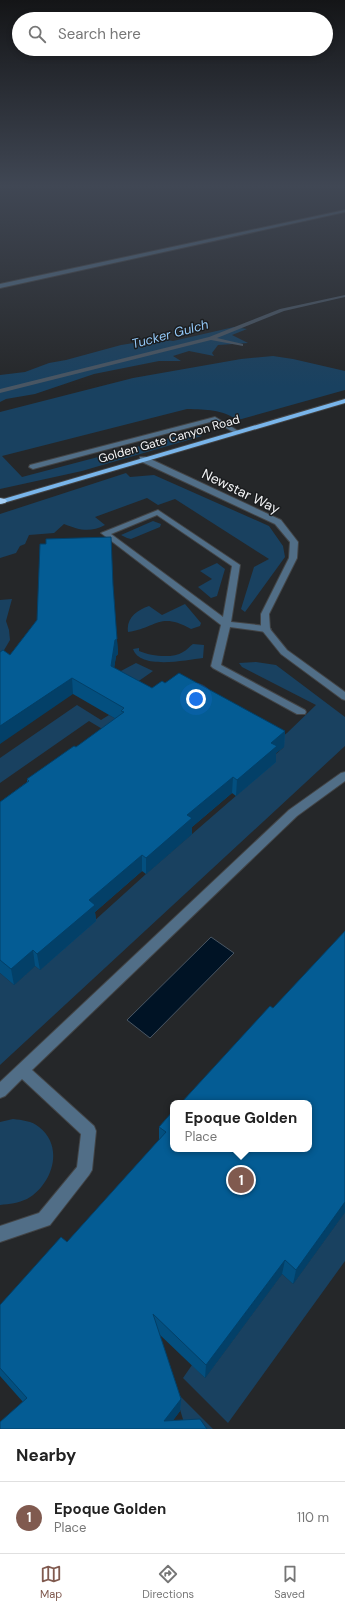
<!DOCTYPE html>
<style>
:root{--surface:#fff;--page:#f6f6f6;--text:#222;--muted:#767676;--line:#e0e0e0;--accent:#805a4f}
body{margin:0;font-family:"DM Sans",sans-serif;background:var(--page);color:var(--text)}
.you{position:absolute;left:196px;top:699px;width:14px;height:14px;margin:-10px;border:3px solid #fff;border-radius:50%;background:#1a73e8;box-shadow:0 0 0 6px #1a73e833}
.badge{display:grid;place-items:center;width:26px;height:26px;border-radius:50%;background:var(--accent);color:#fff;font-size:13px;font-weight:700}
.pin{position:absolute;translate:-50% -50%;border:2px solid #fff;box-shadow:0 1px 4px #0006}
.popup{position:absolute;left:170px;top:1100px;width:142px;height:52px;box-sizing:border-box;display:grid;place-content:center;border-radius:8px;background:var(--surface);filter:drop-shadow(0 1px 3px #0005);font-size:13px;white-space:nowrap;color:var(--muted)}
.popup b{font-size:15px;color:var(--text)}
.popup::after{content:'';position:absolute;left:50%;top:100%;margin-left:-8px;border:8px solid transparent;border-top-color:var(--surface)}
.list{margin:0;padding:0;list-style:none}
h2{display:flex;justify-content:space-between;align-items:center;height:52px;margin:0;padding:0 16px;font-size:17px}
h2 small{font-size:13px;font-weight:400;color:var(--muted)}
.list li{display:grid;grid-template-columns:26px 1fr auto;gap:12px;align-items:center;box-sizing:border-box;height:72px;padding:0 16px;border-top:1px solid var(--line)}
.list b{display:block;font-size:15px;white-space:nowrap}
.list p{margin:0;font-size:13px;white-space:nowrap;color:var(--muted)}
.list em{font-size:13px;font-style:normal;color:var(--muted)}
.icon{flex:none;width:22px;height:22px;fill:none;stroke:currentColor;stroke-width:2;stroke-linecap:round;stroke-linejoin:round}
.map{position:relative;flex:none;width:345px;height:1429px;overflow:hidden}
.search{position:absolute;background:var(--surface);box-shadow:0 2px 6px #0003;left:12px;right:12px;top:12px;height:44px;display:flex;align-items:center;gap:10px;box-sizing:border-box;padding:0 14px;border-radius:22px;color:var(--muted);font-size:15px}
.sheet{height:124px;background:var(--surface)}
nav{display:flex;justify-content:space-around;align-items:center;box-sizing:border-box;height:56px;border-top:1px solid var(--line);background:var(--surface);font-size:11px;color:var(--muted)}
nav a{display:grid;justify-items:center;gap:2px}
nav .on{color:var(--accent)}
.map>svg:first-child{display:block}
</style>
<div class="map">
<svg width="345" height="1429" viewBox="0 0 345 1429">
<rect width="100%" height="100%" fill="#252729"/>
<path fill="#194160" d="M 234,327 L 247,329 L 232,335 L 248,343 L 218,345 L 212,353 L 214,356 L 189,351 L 173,356 L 181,361 L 159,361 L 94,374 L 35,394 L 6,399 L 0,402 L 0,375 L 25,372 L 49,363 L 66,360 L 121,345 L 159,339 L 173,341 Z
M 273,356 L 293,359 L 345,371 L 345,390 L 238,420 C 220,409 208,410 187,409 L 2,456 L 22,477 L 197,431 L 202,436 L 82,471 L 0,489 L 0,412 L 133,378 L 241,359 Z
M 126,473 L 130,477 L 154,475 L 269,526 L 283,546 L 285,557 L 245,612 L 241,609 L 254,567 L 269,559 L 175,499 L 158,505 L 147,498 L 95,517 L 105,525 C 90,533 79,530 64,524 L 54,533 L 29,535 L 25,544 L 20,546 L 16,553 L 0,558 L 0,514 Z
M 153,521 L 161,524 L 160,527 L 131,539 L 127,538 L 121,535 Z
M 217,563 L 225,569 L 217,596 L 211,598 L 198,587 L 212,579 L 200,571 Z
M 12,599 L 6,621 L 9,630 L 10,640 L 0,657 L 0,600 Z
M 185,604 L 201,623 L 200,626 L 191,629 C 160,611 156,628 128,632 C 126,618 137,610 149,606 L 162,615 Z
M 193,644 L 204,645 L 203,658 C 186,660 140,670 133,649 L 139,648 L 139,651 C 151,656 172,659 183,652 C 187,650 190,646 193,644 Z
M 256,662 L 276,665 L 345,717 L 345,746 L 0,1065 L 0,973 L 14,985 L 35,966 L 40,970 L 146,874 L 275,762 L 270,759 L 284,747 L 275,742 L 287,733 L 316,705 L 242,667 L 239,663 Z
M 136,663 L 153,671 L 126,690 L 119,672 Z
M 77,705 L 101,720 L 109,715 L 125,724 L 114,736 L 89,721 L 0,783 L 0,758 Z
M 13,1119 C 22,1120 32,1121 39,1127 C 65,1147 52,1185 27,1199 C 18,1203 10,1204 0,1205 L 0,1122 Z
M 345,1212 L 345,1261 L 228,1423 L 183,1378 L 192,1365 L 205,1378 L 282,1274 L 293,1284 Z
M 174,1390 L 213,1429 L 186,1429 Z"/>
<path fill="#001325" stroke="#495663" d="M 211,937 L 234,953 L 150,1038 L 127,1020 Z"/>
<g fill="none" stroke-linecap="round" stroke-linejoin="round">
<path fill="#495663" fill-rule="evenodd" d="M 345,295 L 345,297 L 284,311 L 217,338 L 243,344 L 243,346 L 211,340 L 0,393 L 0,389 L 209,337 L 280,309 Z"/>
<defs>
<path id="lane" d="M 215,417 L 240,432 L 235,433 L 214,421 L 33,469 L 29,467 L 30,465 Z
M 158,510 L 240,565 L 231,622 L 266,626 L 271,629 L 266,632 L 230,627 L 221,665 L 305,710 L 306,712 L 305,714 L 297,714 L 213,668 L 211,666 L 221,625 L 101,533 ZM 157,515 L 232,566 L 223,617 L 111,534 Z
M 345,772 L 345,781 L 297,816 L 32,1070 L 94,1126 L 96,1131 L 92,1170 L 89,1175 L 50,1225 L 0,1242 L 0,1226 L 39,1213 L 77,1167 L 81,1134 L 22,1079 L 5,1096 L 0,1098 L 0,1082 L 289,810 L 341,773 Z"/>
<path id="street" d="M 345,210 L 345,212 L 0,288 L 0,284 Z
M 140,457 L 146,457 L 281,520 L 298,542 L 297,558 L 269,614 L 270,629 L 287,650 L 345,692 L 345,700 L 342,699 L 281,654 L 261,629 L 261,614 L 289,558 L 290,542 L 275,524 L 140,461 Z"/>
<path id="primary" d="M 345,399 L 345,403 L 0,504 L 0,500 Z"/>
<path id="highway" d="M 0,498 L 5,499 L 7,501 L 5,503 L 0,504 Z"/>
</defs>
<use href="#lane" stroke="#424446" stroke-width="2"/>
<use href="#street" stroke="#424446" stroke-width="2"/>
<use href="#primary" stroke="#424446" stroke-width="2"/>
<use href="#highway" stroke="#424446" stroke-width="2"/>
<use href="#lane" fill="#516e87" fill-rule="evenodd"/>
<use href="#street" fill="#516e87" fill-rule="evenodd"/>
<use href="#primary" fill="#79b5ea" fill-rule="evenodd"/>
<use href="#highway" fill="#a5cff5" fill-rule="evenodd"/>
</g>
<path fill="#034f7f" d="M 113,589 L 118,654 L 116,656 L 114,668 L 152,688 L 165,683 L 285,731 L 284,747 L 276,753 L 276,762 L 236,796 L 232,793 L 192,827 L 192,834 L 146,874 L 142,871 L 95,912 L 96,921 L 40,970 L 35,966 L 14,985 L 0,973 L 0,802 L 27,782 L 27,779 L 76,747 L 116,719 L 73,694 L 10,655 L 37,620 Z
M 159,1127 L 345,1212 L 293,1284 L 282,1274 L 205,1378 L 159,1334 L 181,1399 L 180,1411 L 173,1420 L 207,1429 L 23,1402 L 0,1376 L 0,1305 L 67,1242 L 159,1140 Z"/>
<path fill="#034068" d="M 117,639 L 118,654 L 116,656 L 112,682 L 111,666 L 115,640 Z
M 72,678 L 73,694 L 0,744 L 0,726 Z
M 285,731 L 284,747 L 276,753 L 276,762 L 236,796 L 237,780 L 271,743 Z
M 233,777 L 232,793 L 192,827 L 192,834 L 146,874 L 146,858 L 187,815 Z
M 142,855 L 142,871 L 95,912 L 96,921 L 40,970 L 37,954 L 89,900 Z
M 33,950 L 35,966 L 14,985 L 11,969 Z
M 345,1202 L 345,1212 L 293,1284 L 296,1270 Z
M 285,1260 L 282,1274 L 205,1378 L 206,1365 Z
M 181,1399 L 180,1411 L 167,1429 L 164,1421 Z"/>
<path fill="#045c94" stroke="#034068" d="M 111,537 L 113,585 L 117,639 L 115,640 L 111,666 L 152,688 L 162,681 L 165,683 L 179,673 L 285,731 L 271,743 L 277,746 L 237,780 L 233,777 L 187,815 L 192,818 L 146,858 L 142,855 L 89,900 L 95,905 L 37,954 L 33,950 L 11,969 L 0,960 L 0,802 L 29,781 L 27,779 L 74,746 L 76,747 L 124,712 L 121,711 L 124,708 L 72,678 L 0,726 L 0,652 L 3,650 L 10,655 L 37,620 L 40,544 L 46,544 L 46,539 Z
M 345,931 L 345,1202 L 296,1270 L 285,1260 L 206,1365 L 153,1314 L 181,1399 L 164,1421 L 200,1419 L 207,1429 L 0,1429 L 0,1422 L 27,1398 L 0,1368 L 0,1305 L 61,1237 L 67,1242 L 166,1132 L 159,1127 L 173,1111 L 173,1149 L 309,1149 L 309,1103 L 181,1103 L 270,1006 L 273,1008 Z"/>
<linearGradient id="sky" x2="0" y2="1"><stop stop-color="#141517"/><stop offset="0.48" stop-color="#404754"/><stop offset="1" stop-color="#404754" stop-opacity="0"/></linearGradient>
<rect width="345" height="387" fill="url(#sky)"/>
<g text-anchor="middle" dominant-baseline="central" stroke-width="3" stroke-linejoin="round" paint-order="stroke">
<g font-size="12" fill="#f2f3f5" stroke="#1b1d1f">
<text transform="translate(169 439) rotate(-16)">Golden Gate Canyon Road</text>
</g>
<g font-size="13" font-style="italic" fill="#94c9f9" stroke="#1b1d1f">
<text transform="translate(170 334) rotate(-15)">Tucker Gulch</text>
</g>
<g font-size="14" fill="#f2f3f5" stroke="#1b1d1f">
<text transform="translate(241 491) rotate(26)">Newstar Way</text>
</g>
</g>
</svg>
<div class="you"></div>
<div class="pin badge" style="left:241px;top:1180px">1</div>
<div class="popup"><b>Epoque Golden</b>Place</div>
<div class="search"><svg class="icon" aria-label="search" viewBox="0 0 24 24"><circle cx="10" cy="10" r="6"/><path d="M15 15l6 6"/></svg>Search here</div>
</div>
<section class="sheet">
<h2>Nearby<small></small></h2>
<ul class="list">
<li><span class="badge">1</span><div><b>Epoque Golden</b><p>Place</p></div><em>110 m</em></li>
</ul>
</section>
<nav>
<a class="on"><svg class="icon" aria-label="map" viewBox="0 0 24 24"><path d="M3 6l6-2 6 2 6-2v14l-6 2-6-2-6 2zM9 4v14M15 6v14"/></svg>Map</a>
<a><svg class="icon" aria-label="directions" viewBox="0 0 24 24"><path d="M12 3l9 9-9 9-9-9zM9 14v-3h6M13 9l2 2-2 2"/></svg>Directions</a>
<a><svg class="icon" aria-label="saved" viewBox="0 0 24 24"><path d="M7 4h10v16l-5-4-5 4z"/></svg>Saved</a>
</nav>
